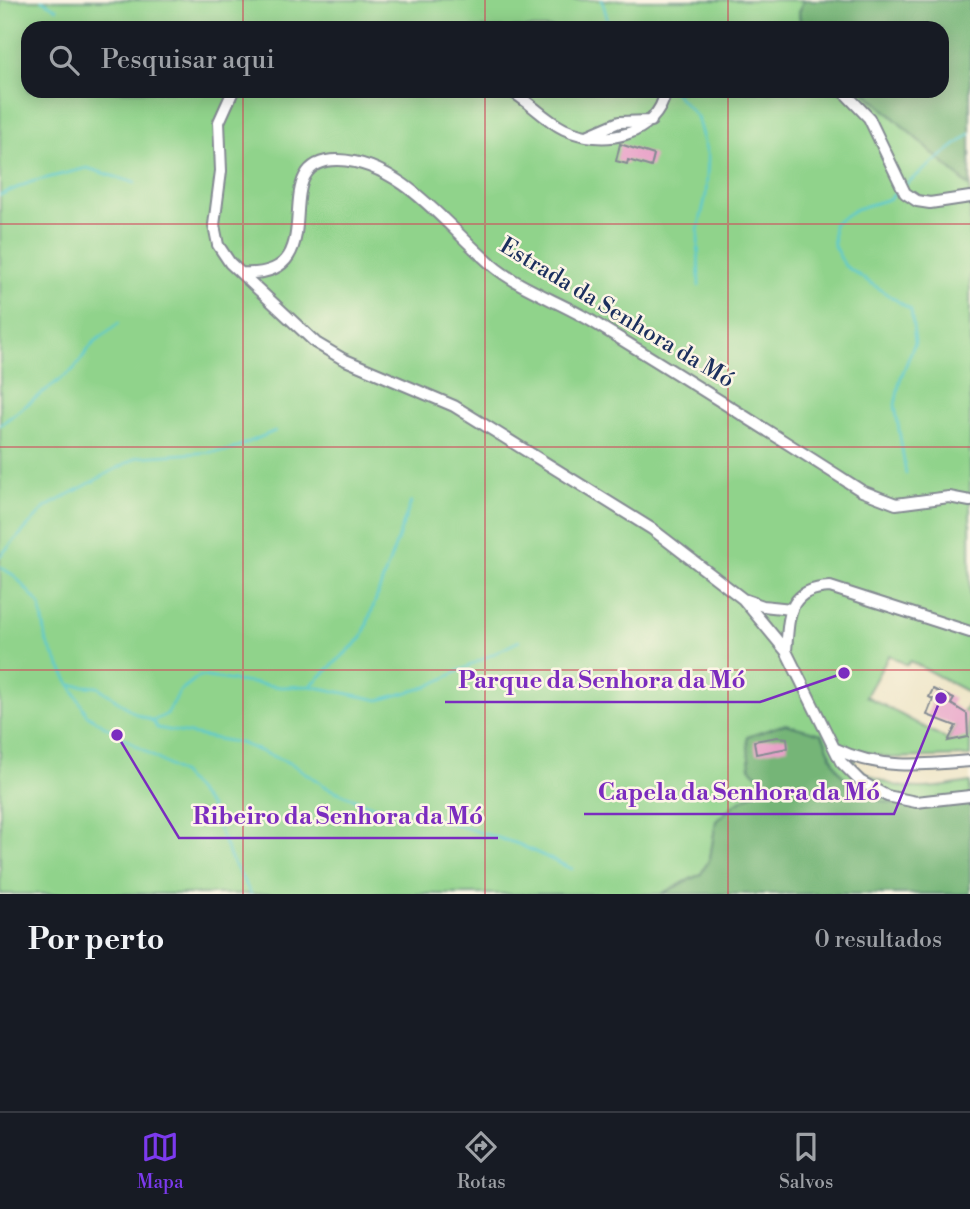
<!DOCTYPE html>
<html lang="pt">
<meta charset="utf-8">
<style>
:root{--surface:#171b24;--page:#20242c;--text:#f1f3f6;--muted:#9ea1a6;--line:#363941;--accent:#7c3aed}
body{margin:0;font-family:"Libre Bodoni",serif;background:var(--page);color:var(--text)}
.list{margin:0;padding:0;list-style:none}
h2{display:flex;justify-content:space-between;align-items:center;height:91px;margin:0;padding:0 28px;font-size:30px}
h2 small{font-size:23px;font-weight:400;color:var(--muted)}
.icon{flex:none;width:38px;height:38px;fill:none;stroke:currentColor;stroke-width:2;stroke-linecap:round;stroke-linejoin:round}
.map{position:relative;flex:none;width:970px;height:894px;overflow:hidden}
.search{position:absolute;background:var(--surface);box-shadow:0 4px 18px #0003;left:21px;right:21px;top:21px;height:77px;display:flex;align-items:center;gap:18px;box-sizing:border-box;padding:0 24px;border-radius:21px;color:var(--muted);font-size:26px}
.sheet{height:217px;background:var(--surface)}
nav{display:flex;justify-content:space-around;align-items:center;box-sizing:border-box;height:98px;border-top:2px solid var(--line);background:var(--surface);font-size:19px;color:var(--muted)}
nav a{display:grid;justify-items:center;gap:4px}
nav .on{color:var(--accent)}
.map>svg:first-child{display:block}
</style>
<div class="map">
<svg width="970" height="894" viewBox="0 0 970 894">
<rect width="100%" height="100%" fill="#fcf5e5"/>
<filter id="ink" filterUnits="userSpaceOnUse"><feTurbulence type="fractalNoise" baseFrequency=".0143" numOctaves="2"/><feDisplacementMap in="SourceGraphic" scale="14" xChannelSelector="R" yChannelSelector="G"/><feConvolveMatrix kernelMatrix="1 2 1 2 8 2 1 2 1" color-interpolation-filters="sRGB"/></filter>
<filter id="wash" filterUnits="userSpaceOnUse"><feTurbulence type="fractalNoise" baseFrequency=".00686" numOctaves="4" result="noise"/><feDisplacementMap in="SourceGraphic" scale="28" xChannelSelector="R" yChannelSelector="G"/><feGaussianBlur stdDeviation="1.57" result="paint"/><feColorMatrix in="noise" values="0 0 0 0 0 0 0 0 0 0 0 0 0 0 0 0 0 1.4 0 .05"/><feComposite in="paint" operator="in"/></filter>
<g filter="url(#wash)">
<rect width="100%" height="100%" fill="#ede4c5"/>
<path fill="#90d38b" stroke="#568174" stroke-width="2" d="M 0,0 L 803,0 L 799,13 L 801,28 L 28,28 L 28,91 L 864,91 L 970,187 L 970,693 L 910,661 L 907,665 L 889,655 L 866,696 L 948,740 L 970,700 L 970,756 L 890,758 L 857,750 L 854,765 C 897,795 921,790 970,782 L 970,803 C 925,806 873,814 841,774 C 833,763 828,747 822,734 L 769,785 L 735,804 L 716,821 L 710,858 L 701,874 L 661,894 L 0,894 Z"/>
<path fill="#74b577" stroke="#48726a" stroke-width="2" d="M 803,0 L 970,0 L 970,187 L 864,91 L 942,91 L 942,28 L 801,28 L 799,13 Z
M 785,724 L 822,734 C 828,747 833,763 841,774 C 873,814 925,806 970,803 L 970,894 L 661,894 L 701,874 L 710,858 L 716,821 L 735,804 L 769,785 L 750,768 L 747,737 Z"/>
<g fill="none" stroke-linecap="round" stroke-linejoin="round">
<path stroke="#5bc9d0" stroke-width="2.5" d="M 42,0 L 57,9
M 602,0 L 610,28
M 673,91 L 697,117 L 708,157 L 706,195 L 698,230 L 699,286
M 906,184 L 970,134
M 898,191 L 889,199 L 856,209 L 833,224 L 834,246 L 845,266 L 911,310 L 915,342 L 900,380 L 895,405 L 906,474
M 0,195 L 31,182 L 87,168 L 135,183
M 0,425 L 74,369 L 93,343 L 119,323
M 0,556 L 46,507 L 138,457 L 228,451 L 275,431
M 0,567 L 15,576 L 40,605 L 47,643 L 87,715 L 182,774 L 210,807 L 230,857 L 251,894
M 71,685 L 98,687 L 136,714 L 153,721 L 167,714 L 180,691 L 199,676 L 281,687 L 310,686 L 379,700 L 427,687 L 519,641
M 311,685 L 362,638 L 411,502
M 154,723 L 157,728 L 240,743 L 292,764 L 328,788 L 374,807 L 408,810 L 518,844 L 572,869"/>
</g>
<g id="blocks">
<path fill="#e8a2c8" d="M 620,144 L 654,155 L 651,167 L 628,160 L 627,164 L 616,161 Z
M 933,689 L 954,699 L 951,704 L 967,714 L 968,737 L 948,741 L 956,726 L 927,715 L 933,699 L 929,697 Z
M 778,737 L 787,738 L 788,748 L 756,754 L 754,741 Z"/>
</g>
</g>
<g filter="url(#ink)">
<use href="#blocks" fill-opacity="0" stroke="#848a92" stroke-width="2"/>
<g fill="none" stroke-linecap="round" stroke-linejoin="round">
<defs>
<path id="minor" d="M 233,91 L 219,122 L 221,171 L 214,225 L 218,245 L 230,263 L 316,343 L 343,359 L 454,406 L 652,529 L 743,599 L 786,651 L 841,762 L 860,781 L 887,796 L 916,802 L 970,796
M 511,91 C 530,102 545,120 564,129 C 603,147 656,137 666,91
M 843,91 L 869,118 L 905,193 L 917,201 L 930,203 L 970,197
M 589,135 L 619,122 L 651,121
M 242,273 C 340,279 260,159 338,160 C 402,162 447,227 492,265 C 520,289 561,302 593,322 C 683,377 773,434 862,491 L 896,504 L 949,497 L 970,501
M 743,599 L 763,606 L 791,609
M 786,651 C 789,616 787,589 830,587 L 970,632
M 836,749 C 879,770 923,765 970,761"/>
</defs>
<use href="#minor" stroke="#848a92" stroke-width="14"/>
<use href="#minor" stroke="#fff" stroke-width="10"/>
</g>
</g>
<path fill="none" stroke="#d1495b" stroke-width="2" stroke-opacity="0.55" d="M 243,0 L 243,28M 485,0 L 485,28M 728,0 L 728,28M 243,91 L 243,894M 485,91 L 485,894M 728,91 L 728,894M 0,224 L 970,224M 0,447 L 970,447M 0,670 L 970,670"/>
<g text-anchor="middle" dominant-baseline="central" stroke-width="5" stroke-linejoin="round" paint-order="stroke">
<g font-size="23" fill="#1b2f5e" stroke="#fcf5e5">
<text transform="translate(617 313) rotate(31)">Estrada da Senhora da Mó</text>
</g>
</g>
<path fill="none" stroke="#7b2cbf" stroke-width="2.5" d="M844 673L760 702H445M941 698L894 814H584M117 735L179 838H498"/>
<g fill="#7b2cbf" stroke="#fcf5e5" stroke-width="2.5">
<circle cx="844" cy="673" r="7"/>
<circle cx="941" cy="698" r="7"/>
<circle cx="117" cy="735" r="7"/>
</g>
<g font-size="24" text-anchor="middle" font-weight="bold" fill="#7b2cbf" stroke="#fcf5e5" stroke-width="5" stroke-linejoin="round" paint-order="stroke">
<text x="602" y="688">Parque da Senhora da Mó</text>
<text x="739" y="800">Capela da Senhora da Mó</text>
<text x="338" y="824">Ribeiro da Senhora da Mó</text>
</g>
</svg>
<div class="search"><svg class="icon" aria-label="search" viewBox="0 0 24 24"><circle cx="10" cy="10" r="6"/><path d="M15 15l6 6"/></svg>Pesquisar aqui</div>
</div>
<section class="sheet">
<h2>Por perto<small>0 resultados</small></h2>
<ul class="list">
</ul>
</section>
<nav>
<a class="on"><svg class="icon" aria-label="map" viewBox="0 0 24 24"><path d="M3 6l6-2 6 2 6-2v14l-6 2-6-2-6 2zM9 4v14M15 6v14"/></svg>Mapa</a>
<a><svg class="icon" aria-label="directions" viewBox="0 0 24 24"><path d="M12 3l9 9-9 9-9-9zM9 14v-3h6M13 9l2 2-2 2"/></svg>Rotas</a>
<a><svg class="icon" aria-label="saved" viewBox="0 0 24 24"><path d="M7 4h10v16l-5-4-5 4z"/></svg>Salvos</a>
</nav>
